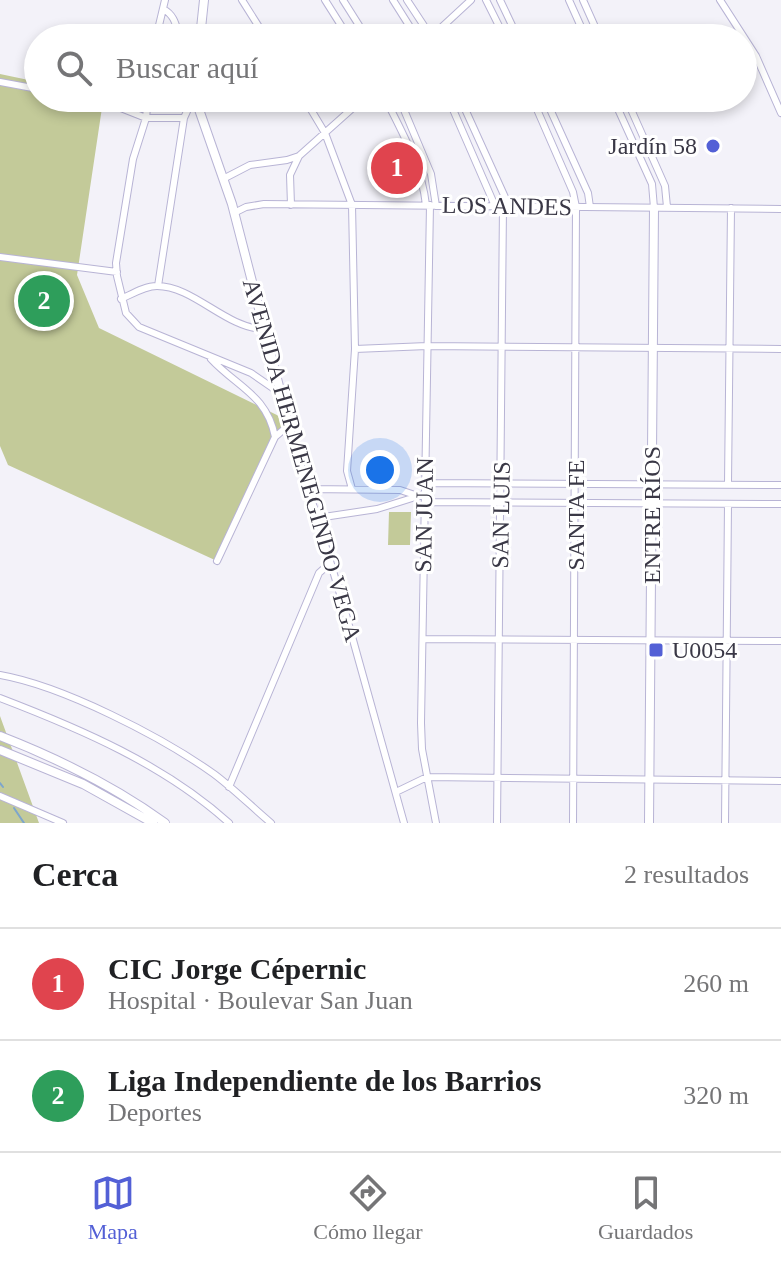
<!DOCTYPE html>
<html lang="es">
<meta charset="utf-8">
<style>
:root{--surface:#fff;--page:#f6f6f6;--text:#202124;--muted:#757577;--line:#e0e0e0;--accent:#5360d6}
body{margin:0;font-family:"Times New Roman",serif;background:var(--page);color:var(--text)}
.you{position:absolute;left:380px;top:470px;width:28px;height:28px;margin:-20px;border:6px solid #fff;border-radius:50%;background:#1a73e8;box-shadow:0 0 0 12px #1a73e833}
.badge{display:grid;place-items:center;width:52px;height:52px;border-radius:50%;background:var(--accent);color:#fff;font-size:26px;font-weight:700}
.pin{position:absolute;translate:-50% -50%;border:4px solid #fff;box-shadow:0 2px 8px #0006}
.list{margin:0;padding:0;list-style:none}
h2{display:flex;justify-content:space-between;align-items:center;height:104px;margin:0;padding:0 32px;font-size:34px}
h2 small{font-size:26px;font-weight:400;color:var(--muted)}
.list li{display:grid;grid-template-columns:52px 1fr auto;gap:24px;align-items:center;box-sizing:border-box;height:112px;padding:0 32px;border-top:2px solid var(--line)}
.list b{display:block;font-size:30px;white-space:nowrap}
.list p{margin:0;font-size:26px;white-space:nowrap;color:var(--muted)}
.list em{font-size:26px;font-style:normal;color:var(--muted)}
.icon{flex:none;width:44px;height:44px;fill:none;stroke:currentColor;stroke-width:2;stroke-linecap:round;stroke-linejoin:round}
.map{position:relative;flex:none;width:781px;height:823px;overflow:hidden}
.search{position:absolute;background:var(--surface);box-shadow:0 4px 12px #0003;left:24px;right:24px;top:24px;height:88px;display:flex;align-items:center;gap:20px;box-sizing:border-box;padding:0 28px;border-radius:44px;color:var(--muted);font-size:30px}
.sheet{height:328px;background:var(--surface)}
nav{display:flex;justify-content:space-around;align-items:center;box-sizing:border-box;height:112px;border-top:2px solid var(--line);background:var(--surface);font-size:22px;color:var(--muted)}
nav a{display:grid;justify-items:center;gap:4px}
nav .on{color:var(--accent)}
.map>svg:first-child{display:block}
</style>
<div class="map">
<svg width="781" height="823" viewBox="0 0 781 823">
<rect width="100%" height="100%" fill="#f3f2f9"/>
<path fill="#c3ca99" d="M 0,74 L 38,82 L 38,98 L 100,98 L 103,101 L 77,275 L 99,328 L 287,420 L 289,425 L 281,431 L 217,561 L 8,465 L 0,446 Z
M 389,512 L 411,512 L 410,545 L 388,545 Z
M 0,716 L 39,823 L 0,823 Z"/>
<g fill="none" stroke-linecap="round" stroke-linejoin="round">
<path stroke="#7da5cc" stroke-width="2" d="M 0,783 L 3,787
M 14,808 L 24,823"/>
<defs>
<path id="minor" d="M 242,0 L 266,38
M 325,0 L 349,38
M 343,0 L 367,38
M 393,0 L 417,38
M 407,0 L 432,38
M 486,0 L 505,38
M 500,0 L 518,38
M 569,0 L 586,38
M 583,0 L 600,38
M 720,0 L 756,56 L 781,113
M 163,9 C 175,15 176,26 180,38
M 156,38 L 165,0
M 430,38 L 471,0
M 0,82 L 38,89
M 85,98 L 103,101 L 146,118 L 184,118
M 148,98 L 146,118 L 133,159 L 116,263 L 117,276 L 126,313 L 139,327 L 251,373 L 280,393
M 304,98 L 325,133 L 352,205 L 355,349 L 347,471 L 352,489
M 385,98 C 402,132 422,167 426,205
M 399,98 L 431,174 L 436,206
M 448,98 L 495,206
M 460,98 L 509,206
M 532,98 L 573,192 L 576,207 L 573,823
M 545,98 L 588,193 L 590,207
M 613,98 L 652,184 L 654,208
M 626,98 L 665,186 L 667,207
M 223,179 L 250,165 L 287,160 L 299,156 L 364,98
M 291,205 L 290,175 L 299,156
M 430,205 L 421,723 L 422,749 L 436,823
M 234,213 L 246,207 L 264,204 L 781,209
M 0,257 L 117,272
M 158,286 L 184,118 L 193,98
M 121,299 C 132,294 145,286 157,286 C 193,286 225,327 262,329
M 355,349 L 427,346 L 781,349
M 211,359 C 237,387 267,395 275,437
M 425,483 L 781,485
M 728,484 L 731,208
M 308,489 L 400,490 L 415,495
M 425,502 L 781,504
M 317,518 L 377,509 L 425,494
M 217,561 L 275,437 L 289,425 L 343,604 L 404,823
M 423,639 L 781,641
M 0,675 C 63,686 162,737 214,774 C 234,789 252,807 271,823
M 0,698 C 81,729 165,765 229,823
M 229,787 L 319,573 L 330,563
M 396,792 L 427,777 L 781,781
M 0,796 L 63,823
M 497,823 L 503,206
M 725,823 L 728,504"/>
<path id="tertiary" d="M 200,38 L 204,0
M 195,98 L 232,204 L 289,425
M 0,736 C 59,759 114,786 165,823
M 0,750 L 83,784 L 153,823
M 649,823 L 654,208"/>
</defs>
<use href="#minor" stroke="#b8b4d5" stroke-width="8"/>
<use href="#tertiary" stroke="#b8b4d5" stroke-width="10"/>
<use href="#minor" stroke="#fff" stroke-width="6"/>
<use href="#tertiary" stroke="#fff" stroke-width="8"/>
</g>
<g fill="#5360d6" stroke="#fff" stroke-width="3">
<circle cx="713" cy="146" r="8"/>
<rect x="648" y="642" width="16" height="16" rx="4"/>
</g>
<g text-anchor="middle" dominant-baseline="central" stroke-width="6" stroke-linejoin="round" paint-order="stroke">
<g font-size="24" fill="#3a3846" stroke="#fff" text-anchor="end">
<text x="697" y="146">Jardín 58</text>
<text x="672" y="650" text-anchor="start">U0054</text>
</g>
<g font-size="24" fill="#3a3846" stroke="#fff">
<text transform="translate(507 206) rotate(1)">LOS ANDES</text>
<text transform="translate(302 460) rotate(74)">AVENIDA HERMENEGINDO VEGA</text>
<text transform="translate(424 515) rotate(-89)">SAN JUAN</text>
<text transform="translate(501 515) rotate(-89)">SAN LUIS</text>
<text transform="translate(576 515) rotate(-90)">SANTA FE</text>
<text transform="translate(652 515) rotate(-90)">ENTRE RÍOS</text>
</g>
</g>
</svg>
<div class="you"></div>
<div class="pin badge" style="left:397px;top:168px;background:#e0444e">1</div>
<div class="pin badge" style="left:44px;top:301px;background:#2e9e5b">2</div>
<div class="search"><svg class="icon" aria-label="search" viewBox="0 0 24 24"><circle cx="10" cy="10" r="6"/><path d="M15 15l6 6"/></svg>Buscar aquí</div>
</div>
<section class="sheet">
<h2>Cerca<small>2 resultados</small></h2>
<ul class="list">
<li><span class="badge" style="background:#e0444e">1</span><div><b>CIC Jorge Cépernic</b><p>Hospital · Boulevar San Juan</p></div><em>260 m</em></li>
<li><span class="badge" style="background:#2e9e5b">2</span><div><b>Liga Independiente de los Barrios</b><p>Deportes</p></div><em>320 m</em></li>
</ul>
</section>
<nav>
<a class="on"><svg class="icon" aria-label="map" viewBox="0 0 24 24"><path d="M3 6l6-2 6 2 6-2v14l-6 2-6-2-6 2zM9 4v14M15 6v14"/></svg>Mapa</a>
<a><svg class="icon" aria-label="directions" viewBox="0 0 24 24"><path d="M12 3l9 9-9 9-9-9zM9 14v-3h6M13 9l2 2-2 2"/></svg>Cómo llegar</a>
<a><svg class="icon" aria-label="saved" viewBox="0 0 24 24"><path d="M7 4h10v16l-5-4-5 4z"/></svg>Guardados</a>
</nav>
